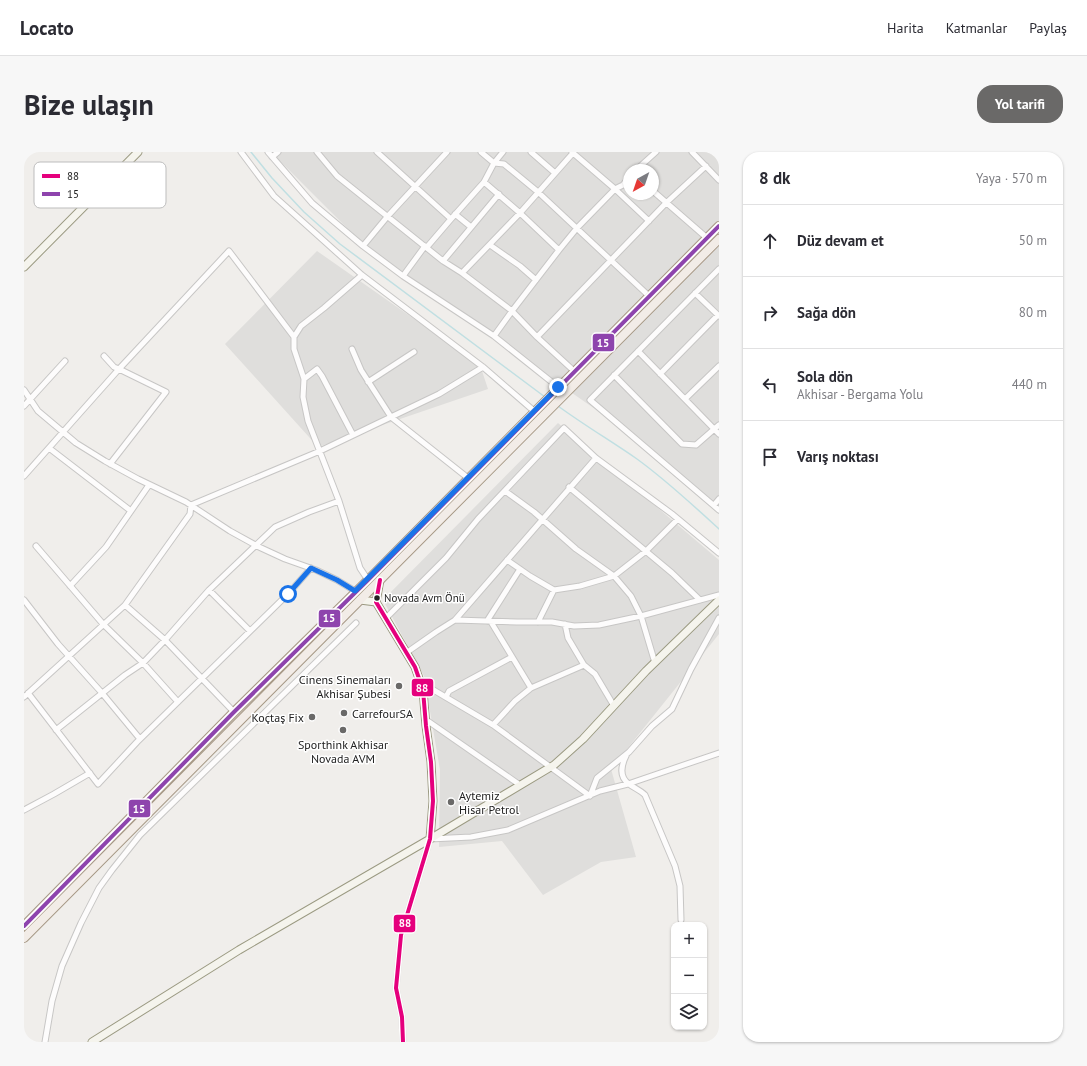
<!DOCTYPE html>
<html lang="tr">
<meta charset="utf-8">
<style>
:root{--surface:#fff;--page:#f7f7f7;--text:#2b2b33;--muted:#7c7c81;--line:#e1e1e2;--accent:#6a6968}
body{margin:0;font-family:"PT Sans",sans-serif;background:var(--page);color:var(--text)}
.controls{position:absolute;right:12px;bottom:12px;display:grid;overflow:hidden;border-radius:8px;box-shadow:0 1px 3px #0004}
.controls button{width:36px;height:36px;display:grid;place-items:center;padding:0;border:0;border-bottom:1px solid var(--line);background:var(--surface);color:var(--text);font:20px sans-serif}
.compass{position:absolute;left:599px;top:12px;width:36px;height:36px;border-radius:50%;background:var(--surface);box-shadow:0 1px 3px #0004;rotate:220deg}
.stop{position:absolute;width:12px;height:12px;margin:-9px;border:3px solid #1a73e8;border-radius:50%;background:#fff}
.stop.end{background:#1a73e8;border-color:#fff;box-shadow:0 1px 4px #0008}
.list{margin:0;padding:0;list-style:none}
h2{display:flex;justify-content:space-between;align-items:center;height:52px;margin:0;padding:0 16px;font-size:17px}
h2 small{font-size:13px;font-weight:400;color:var(--muted)}
.list li{display:grid;grid-template-columns:26px 1fr auto;gap:12px;align-items:center;box-sizing:border-box;height:72px;padding:0 16px;border-top:1px solid var(--line)}
.list b{display:block;font-size:15px;white-space:nowrap}
.list p{margin:0;font-size:13px;white-space:nowrap;color:var(--muted)}
.list em{font-size:13px;font-style:normal;color:var(--muted)}
.icon{flex:none;width:22px;height:22px;fill:none;stroke:currentColor;stroke-width:2;stroke-linecap:round;stroke-linejoin:round}
.map{position:relative;flex:none;width:695px;height:890px;overflow:hidden;border-radius:16px}
header{display:flex;align-items:center;gap:24px;box-sizing:border-box;height:56px;padding:0 20px;background:var(--surface);border-bottom:1px solid var(--line)}
header strong{font-size:19px}
nav{display:flex;gap:22px;margin-inline-start:auto;font-size:14px}
.intro{display:flex;align-items:center;justify-content:space-between;box-sizing:border-box;height:96px;padding:0 24px}
h1{margin:0;font-size:28px}
.button{padding:10px 18px;border-radius:16px;background:var(--accent);color:#fff;font-size:14px;font-weight:700}
main{display:flex;gap:24px;padding:0 24px}
aside{flex:1;background:var(--surface);border-radius:16px;box-shadow:0 1px 3px #0004}
.map>svg:first-child{display:block}
</style>
<header>
<strong>Locato</strong>
<nav><a>Harita</a><a>Katmanlar</a><a>Paylaş</a></nav>
</header>
<div class="intro"><h1>Bize ulaşın</h1><a class="button">Yol tarifi</a></div>
<main>
<div class="map">
<svg width="695" height="890" viewBox="0 0 695 890">
<rect width="100%" height="100%" fill="#f0eeeb"/>
<path fill="#dfdedc" fill-rule="evenodd" d="M 247,0 L 695,0 L 695,362 L 571,257 L 349,102 ZM 605,18 L 629,18 L 629,42 L 605,42 Z
M 293,99 L 456,213 L 464,237 L 294,295 L 201,192 Z
M 534,271 L 695,408 L 695,482 L 587,617 L 612,705 L 577,710 L 519,743 L 478,689 L 415,695 L 416,618 L 400,524 L 359,448 Z"/>
<g fill="none" stroke-linecap="round" stroke-linejoin="round">
<path stroke="#c0dfe2" stroke-width="1.5" d="M 227,0 L 248,26 L 280,60 L 316,92 L 521,245
M 534,254 C 560,273 587,289 613,307 C 642,328 669,353 695,377"/>
<defs>
<path id="street" d="M 217,0 L 250,44 L 338,123 L 459,215 L 510,259
M 244,0 L 288,51 L 339,94 L 379,124 L 470,184 L 534,235
M 293,0 L 313,24 L 419,109 L 438,121 L 488,159 L 513,185 L 550,219
M 353,0 L 427,67
M 457,0 L 470,11 L 480,12 L 514,40 L 625,144
M 507,0 L 531,21
M 548,0 L 591,37 L 625,69
M 668,0 L 695,28
M 248,5 L 254,0
M 612,18 L 632,0
M 460,30 L 496,61 L 535,98
M 629,39 L 683,86
M 431,62 L 447,75
M 466,93 L 496,114 L 512,128
M 339,94 L 363,65 L 423,0
M 403,95 L 427,67 L 460,30 L 470,11 L 479,0
M 419,109 L 475,42
M 695,117 L 566,248 L 695,358
M 438,121 L 496,61 L 549,1
M 338,123 L 300,156 L 277,174 L 270,185 L 270,197 L 280,227 L 279,245 L 284,269 L 315,349 L 336,416 L 344,428
M 379,124 L 401,94
M 671,141 L 695,164
M 470,184 L 488,159 L 535,98 L 553,76 L 591,37 L 599,33 L 605,25
M 513,185 L 642,51 L 682,14
M 328,197 L 337,218 L 367,265 L 444,326
M 614,199 L 695,282
M 80,204 L 90,215 L 95,217 L 142,240 L 86,312
M 636,222 L 694,163
M 590,223 L 658,292 L 672,293 L 695,273
M 280,227 L 293,217 L 298,224 L 329,283
M 344,230 L 390,200
M 0,238 L 14,259 L 52,291 L 81,309 L 114,327 L 162,350 L 206,379 L 235,395 L 261,407 L 292,418 L 313,428 L 331,439
M 661,247 L 695,214
M 0,254 L 41,209
M 25,296 L 107,359
M 0,324 L 95,217 L 205,99 L 270,185
M 545,335 L 648,421 L 676,448
M 481,339 L 510,360 L 552,397 L 590,424 L 607,444 L 617,464 L 631,511
M 690,353 L 695,347
M 12,394 L 79,472 L 119,511 L 154,550
M 483,408 L 506,424 L 530,438 L 556,434 L 590,424 L 622,399 L 654,367
M 46,434 L 82,395 L 125,333
M 185,438 L 226,479
M 0,448 L 34,492 L 78,541 L 116,587
M 101,453 L 141,488 L 210,560
M 362,466 L 422,406 L 454,367 L 540,276 L 572,306 L 648,362 L 695,401
M 431,468 L 572,306
M 463,469 L 496,417
M 467,470 L 507,536
M 514,470 L 530,438
M 541,472 L 544,486 L 560,513
M 382,501 L 412,480 L 431,468 L 493,470 L 528,470 L 550,474 L 575,473 L 617,464 L 695,443
M 396,530 L 469,573 L 566,644 L 573,626 L 605,600 L 628,574 L 648,557 L 667,517 L 695,466
M 4,541 L 74,632 L 113,590 L 264,442 L 287,416
M 0,545 L 101,453 L 166,362 L 167,353 L 296,299 L 415,242 L 459,215
M 422,545 L 425,539 L 488,505
M 401,567 L 496,633
M 469,573 L 491,549 L 507,536 L 560,513 L 571,522 L 590,554
M 32,578 L 101,523 L 119,511 L 141,488 L 185,438 L 251,375 L 285,360 L 315,349
M 602,604 C 597,614 595,625 605,632 C 610,636 616,638 621,643 L 651,714 L 656,734 L 657,768
M 0,658 L 30,642 L 66,621
M 21,890 L 28,849 L 38,814 L 57,771 L 75,736 L 88,718 L 116,683 L 332,471
M 379,890 L 378,865 L 372,836 L 377,783 L 406,687 L 447,685 L 484,678 L 576,639 L 604,632 L 695,601"/>
<path id="secondary" d="M 0,115 L 114,0
M 356,428 L 352,450 L 391,515 L 399,538 L 402,574 L 407,610 L 409,649 L 406,687
M 336,448 L 352,450
M 68,890 L 215,798 L 406,687 L 530,613 L 559,587 L 622,519 L 695,448"/>
<path id="primary" d="M 0,774 L 210,560 L 344,428 L 695,74
M 0,786 L 695,87"/>
</defs>
<use href="#street" stroke="#c7c6c5" stroke-width="7"/>
<use href="#secondary" stroke="#9b9a82" stroke-width="9"/>
<use href="#primary" stroke="#a79986" stroke-width="10"/>
<use href="#street" stroke="#fdfcfc" stroke-width="5"/>
<use href="#secondary" stroke="#f5f4ed" stroke-width="7"/>
<use href="#primary" stroke="#f2ece7" stroke-width="8"/>
<defs>
<path id="bus-1" d="M 356,428 L 352,450 L 391,515 L 399,538 L 402,574 L 407,610 L 409,649 L 406,687 L 377,783 L 372,836 L 378,865 L 379,890"/>
<path id="bus-2" d="M 0,774 L 210,560 L 344,428 L 695,74"/>
</defs>
<use href="#bus-1" stroke="#fff" stroke-width="7"/>
<use href="#bus-2" stroke="#fff" stroke-width="7"/>
<use href="#bus-1" stroke="#e5007d" stroke-width="4"/>
<use href="#bus-2" stroke="#8e44ad" stroke-width="4"/>
</g>
<g fill="none" stroke-linecap="round" stroke-linejoin="round">
<path stroke="#1a73e8" stroke-width="5" d="M 264,442 L 287,416 L 313,428 L 331,439 L 534,235"/>
</g>
<circle fill="#222" stroke="#fff" stroke-width="1.5" cx="353" cy="446" r="3.5"/>
<g fill="#6a6968" stroke="#fff" stroke-width="1.5">
<circle cx="375" cy="534" r="4"/>
<circle cx="320" cy="561" r="4"/>
<circle cx="288" cy="565" r="4"/>
<circle cx="319" cy="578" r="4"/>
<circle cx="427" cy="650" r="4"/>
</g>
<g text-anchor="middle" dominant-baseline="central" stroke-width="3" stroke-linejoin="round" paint-order="stroke">
<g font-size="11" fill="#222" stroke="#fff" text-anchor="start">
<text x="360" y="446">Novada Avm Önü</text>
</g>
<g font-size="12" fill="#222" stroke="#fff" text-anchor="end">
<text x="367" y="527">Cinens Sinemaları<tspan x="367" dy="14">Akhisar Şubesi</tspan></text>
<text x="328" y="561" text-anchor="start">CarrefourSA</text>
<text x="280" y="565">Koçtaş Fix</text>
<text x="319" y="592" text-anchor="middle">Sporthink Akhisar<tspan x="319" dy="14">Novada AVM</tspan></text>
<text x="435" y="643" text-anchor="start">Aytemiz<tspan x="435" dy="14">Hisar Petrol</tspan></text>
</g>
</g>
<rect x="10" y="10" width="132" height="46" rx="6" fill="#fff" stroke="#bdbdbd" stroke-width="1"/>
<rect x="18" y="22" width="18" height="4" fill="#e5007d"/>
<rect x="18" y="40" width="18" height="4" fill="#8e44ad"/>
<g font-size="11" fill="#222">
<text x="43" y="28">88</text>
<text x="43" y="46">15</text>
</g>
<g stroke="#fff" stroke-width="1.5">
<rect x="568" y="181" width="23" height="19" rx="4" fill="#8e44ad"/>
<rect x="294" y="457" width="23" height="19" rx="4" fill="#8e44ad"/>
<rect x="387" y="526" width="23" height="19" rx="4" fill="#e5007d"/>
<rect x="104" y="647" width="23" height="19" rx="4" fill="#8e44ad"/>
<rect x="369" y="762" width="23" height="19" rx="4" fill="#e5007d"/>
</g>
<g font-size="11" text-anchor="middle" font-weight="bold" fill="#fff">
<text x="579" y="195">15</text>
<text x="305" y="470">15</text>
<text x="398" y="540">88</text>
<text x="115" y="661">15</text>
<text x="381" y="775">88</text>
</g>
</svg>
<div class="controls">
<button>+</button>
<button>−</button>
<button><svg class="icon" aria-label="layers" viewBox="0 0 24 24"><path d="M12 4l9 5-9 5-9-5zM3 14l9 5 9-5"/></svg></button>
</div>
<svg class="compass" viewBox="-18 -18 36 36"><path d="M0-13l5 13h-10z" fill="#e53935"/><path d="M0 13l5-13h-10z" fill="#7c7c81"/></svg>
<div class="stop" style="left:264px;top:442px"></div>
<div class="stop end" style="left:534px;top:235px"></div>
</div>
<aside>
<h2>8 dk<small>Yaya · 570 m</small></h2>
<ul class="list">
<li><svg class="icon" aria-label="ahead" viewBox="0 0 24 24"><path d="M12 20V5M6 11l6-6 6 6"/></svg><div><b>Düz devam et</b></div><em>50 m</em></li>
<li><svg class="icon" aria-label="right" viewBox="0 0 24 24"><path d="M7 20v-9h11M14 6l5 5-5 5"/></svg><div><b>Sağa dön</b></div><em>80 m</em></li>
<li><svg class="icon" aria-label="left" viewBox="0 0 24 24"><path d="M17 20v-9H6M10 6l-5 5 5 5"/></svg><div><b>Sola dön</b><p>Akhisar - Bergama Yolu</p></div><em>440 m</em></li>
<li><svg class="icon" aria-label="arrive" viewBox="0 0 24 24"><path d="M6 21V4h12l-3 4 3 4H6"/></svg><div><b>Varış noktası</b></div></li>
</ul>
</aside>
</main>
